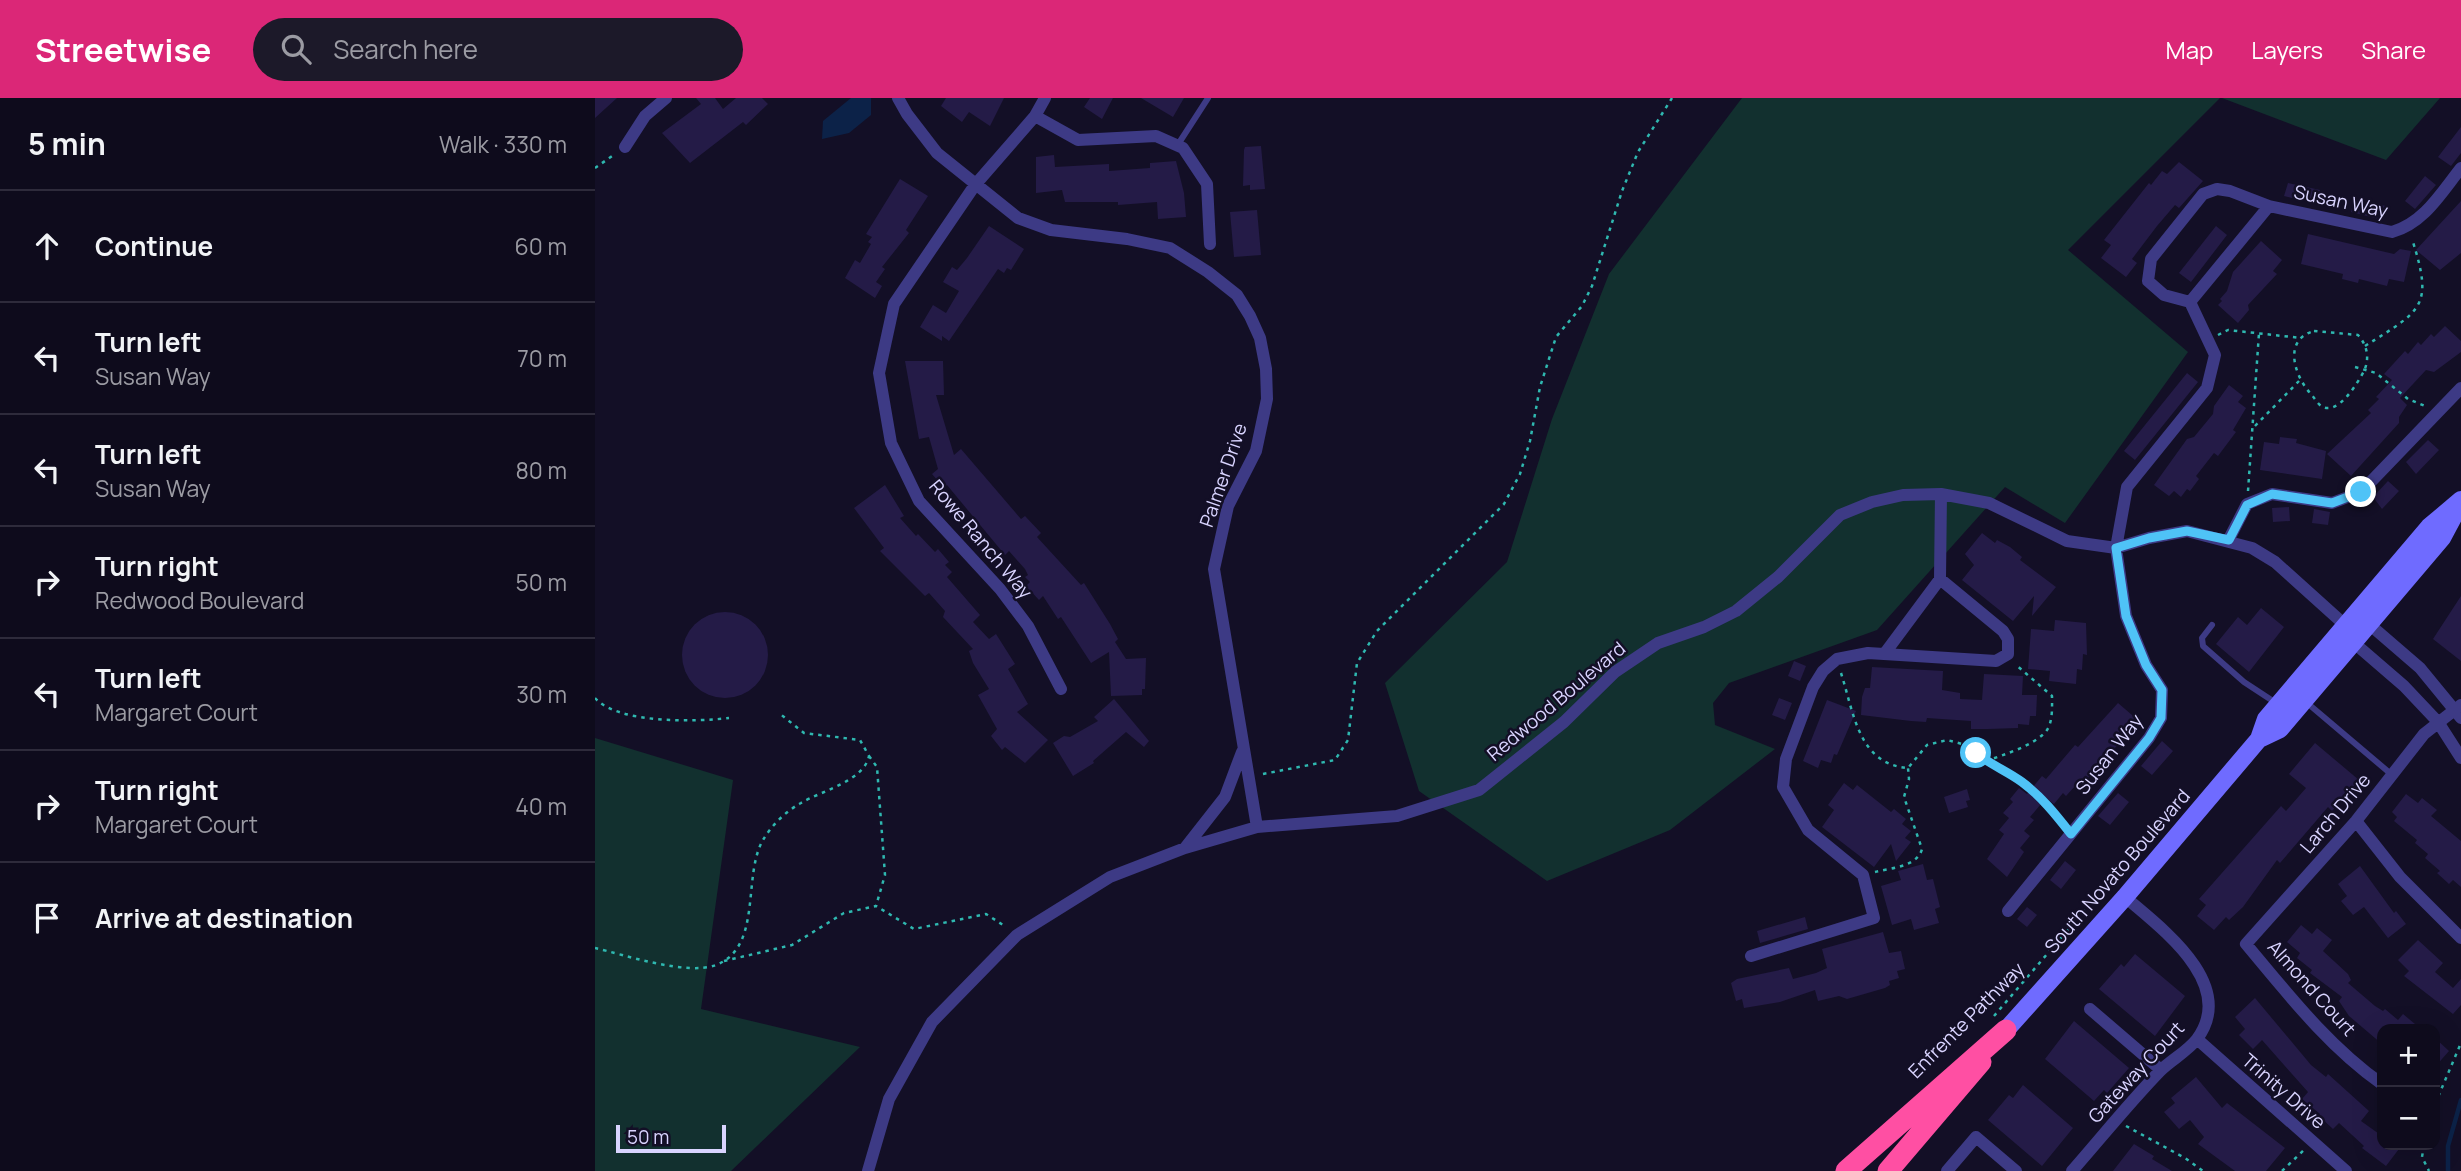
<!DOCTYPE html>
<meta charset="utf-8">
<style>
:root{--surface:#0e0b1c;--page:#1c1929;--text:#f1f3f6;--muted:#9b9ba3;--line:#2e2b3b;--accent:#db2777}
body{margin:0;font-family:Manrope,sans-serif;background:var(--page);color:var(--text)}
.controls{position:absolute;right:21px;bottom:21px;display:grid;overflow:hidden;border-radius:14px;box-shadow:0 7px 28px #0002}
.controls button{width:63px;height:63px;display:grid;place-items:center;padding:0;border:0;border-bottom:2px solid var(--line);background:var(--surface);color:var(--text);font:35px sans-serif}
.scale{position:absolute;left:21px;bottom:18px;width:110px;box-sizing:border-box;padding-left:7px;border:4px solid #d9d4ff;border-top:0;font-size:19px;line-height:24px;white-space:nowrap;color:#d9d4ff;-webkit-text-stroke:5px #130f26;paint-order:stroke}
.stop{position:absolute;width:21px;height:21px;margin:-16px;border:5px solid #4fc3f7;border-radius:50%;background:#fff}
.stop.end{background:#4fc3f7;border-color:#fff;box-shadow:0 2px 7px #0008}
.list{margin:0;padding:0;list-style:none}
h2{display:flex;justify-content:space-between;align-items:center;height:91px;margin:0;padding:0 28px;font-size:30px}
h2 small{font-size:23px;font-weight:400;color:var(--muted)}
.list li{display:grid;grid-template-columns:46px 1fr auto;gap:21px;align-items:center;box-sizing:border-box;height:112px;padding:0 28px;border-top:2px solid var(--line)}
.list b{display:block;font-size:26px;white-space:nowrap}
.list p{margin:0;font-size:23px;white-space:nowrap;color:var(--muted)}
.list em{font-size:23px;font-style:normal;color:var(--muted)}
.icon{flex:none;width:38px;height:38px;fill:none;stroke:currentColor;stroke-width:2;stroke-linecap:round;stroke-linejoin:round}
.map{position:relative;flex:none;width:1866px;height:1073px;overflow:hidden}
header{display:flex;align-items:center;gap:42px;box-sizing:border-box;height:98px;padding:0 35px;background:var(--accent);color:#fff}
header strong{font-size:33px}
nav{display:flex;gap:38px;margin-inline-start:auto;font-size:24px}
.search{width:490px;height:63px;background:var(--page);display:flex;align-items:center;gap:18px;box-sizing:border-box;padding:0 24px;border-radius:38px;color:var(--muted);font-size:26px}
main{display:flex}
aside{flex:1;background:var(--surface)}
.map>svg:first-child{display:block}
</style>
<header>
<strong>Streetwise</strong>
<div class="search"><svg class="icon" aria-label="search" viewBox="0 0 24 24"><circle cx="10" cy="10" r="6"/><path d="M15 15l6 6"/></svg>Search here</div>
<nav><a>Map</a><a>Layers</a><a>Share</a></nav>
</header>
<main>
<aside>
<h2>5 min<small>Walk · 330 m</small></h2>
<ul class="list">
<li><svg class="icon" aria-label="ahead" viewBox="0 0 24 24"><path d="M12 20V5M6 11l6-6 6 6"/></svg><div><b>Continue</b></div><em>60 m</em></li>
<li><svg class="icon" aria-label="left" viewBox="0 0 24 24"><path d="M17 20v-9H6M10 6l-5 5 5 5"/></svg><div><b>Turn left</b><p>Susan Way</p></div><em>70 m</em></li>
<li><svg class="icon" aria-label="left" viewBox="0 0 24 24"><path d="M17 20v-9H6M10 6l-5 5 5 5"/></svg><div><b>Turn left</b><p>Susan Way</p></div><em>80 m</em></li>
<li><svg class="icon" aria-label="right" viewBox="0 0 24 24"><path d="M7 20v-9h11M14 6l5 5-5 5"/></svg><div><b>Turn right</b><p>Redwood Boulevard</p></div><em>50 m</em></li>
<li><svg class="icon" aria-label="left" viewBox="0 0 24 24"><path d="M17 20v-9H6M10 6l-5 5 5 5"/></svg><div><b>Turn left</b><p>Margaret Court</p></div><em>30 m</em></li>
<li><svg class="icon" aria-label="right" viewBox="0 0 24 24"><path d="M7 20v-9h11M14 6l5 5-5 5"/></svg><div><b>Turn right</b><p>Margaret Court</p></div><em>40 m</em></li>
<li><svg class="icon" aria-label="arrive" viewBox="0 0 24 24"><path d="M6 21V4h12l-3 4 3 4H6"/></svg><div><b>Arrive at destination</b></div></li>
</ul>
</aside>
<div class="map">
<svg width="1866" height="1073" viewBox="0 0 1866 1073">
<rect width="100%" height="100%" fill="#130f26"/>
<path fill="#12302f" d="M 1147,0 L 1625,0 L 1473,152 L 1593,254 L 1470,425 L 1410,389 L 1282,532 L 1134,585 L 1118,605 L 1120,627 L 1180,651 L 1075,732 L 952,783 L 824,693 L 790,585 L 912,464 L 957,321 L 1014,176 Z
M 1627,0 L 1845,0 L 1791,62 Z
M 0,640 L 138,682 L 106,911 L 265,949 L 136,1073 L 0,1073 Z"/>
<path fill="#0c2248" d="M 256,0 L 276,0 L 276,17 L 254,35 L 227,41 L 228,23 Z"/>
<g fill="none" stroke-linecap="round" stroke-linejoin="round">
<path stroke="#0c2248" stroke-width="4.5" d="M 1853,1073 L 1853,1048 L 1866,1002"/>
</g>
<path fill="#241b47" d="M 0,0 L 22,0 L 0,20 Z
M 101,0 L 120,0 L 128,11 L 141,0 L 167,0 L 173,6 L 151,27 L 148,24 L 95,65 L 67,35 L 106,6 Z
M 351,0 L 409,0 L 395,28 L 374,14 L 367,24 L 346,8 Z
M 495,0 L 518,0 L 507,21 L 489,9 Z
M 546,0 L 589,0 L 578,19 Z
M 1866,29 L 1866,55 L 1856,68 L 1843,59 Z
M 666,48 L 670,91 L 655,92 L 655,87 L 648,88 L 649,52 L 650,49 Z
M 459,57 L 460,69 L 514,66 L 514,73 L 555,70 L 555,65 L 581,63 L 589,95 L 591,119 L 563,121 L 562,104 L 523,107 L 523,104 L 470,104 L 467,92 L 441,95 L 441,59 Z
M 1584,64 L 1608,83 L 1584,110 L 1580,107 L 1562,128 L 1537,161 L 1542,165 L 1531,179 L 1506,160 L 1516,147 L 1509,142 L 1554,85 L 1556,87 L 1567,73 L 1572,76 Z
M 1830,78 L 1841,87 L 1820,111 L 1810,103 Z
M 305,81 L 333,98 L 311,132 L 314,135 L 287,169 L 290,171 L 281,184 L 287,188 L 280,200 L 250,180 L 260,162 L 265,165 L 276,146 L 273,144 L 277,139 L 271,136 Z
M 1693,85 L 1725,92 L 1722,106 L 1689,98 Z
M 1759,101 L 1791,108 L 1788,122 L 1756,114 Z
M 1866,103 L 1866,155 L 1845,172 L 1821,152 Z
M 662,112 L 666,157 L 639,159 L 635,114 Z
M 394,128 L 429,151 L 416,172 L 412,170 L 409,175 L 403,171 L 354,243 L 347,238 L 347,243 L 325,229 L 338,207 L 351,215 L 364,193 L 348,184 L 357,169 L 362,172 L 372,160 Z
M 1621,128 L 1632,137 L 1596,184 L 1584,175 Z
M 1713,136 L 1799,156 L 1805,151 L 1816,153 L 1809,184 L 1794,181 L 1792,188 L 1764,181 L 1763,185 L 1747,181 L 1748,176 L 1706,166 Z
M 1666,143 L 1687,162 L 1678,173 L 1682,176 L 1653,207 L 1654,212 L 1643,225 L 1623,207 L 1627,203 L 1625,201 L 1632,193 L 1638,174 Z
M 1850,228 L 1866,243 L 1866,254 L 1839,274 L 1831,272 L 1805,300 L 1812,307 L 1804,319 L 1804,325 L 1756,378 L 1732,356 L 1776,315 L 1773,312 L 1784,301 L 1781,299 L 1797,282 L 1789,276 L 1810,253 L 1813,256 L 1823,244 L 1826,247 L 1836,236 L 1839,239 Z
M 310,263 L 348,263 L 349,297 L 341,297 L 359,357 L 366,351 L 426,421 L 430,418 L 446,435 L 442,439 L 486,487 L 489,485 L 515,526 L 523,541 L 520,544 L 531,561 L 551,560 L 550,591 L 547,591 L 547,597 L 516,598 L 514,554 L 496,565 L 466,519 L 463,521 L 448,498 L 444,502 L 431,488 L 435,484 L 430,479 L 433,477 L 430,471 L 414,453 L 410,457 L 352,387 L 349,390 L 337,376 L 343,371 L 334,339 L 324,341 Z
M 1592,275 L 1603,284 L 1540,362 L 1529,353 Z
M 1634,287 L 1648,298 L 1643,304 L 1651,310 L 1638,332 L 1641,334 L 1623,358 L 1619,355 L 1601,378 L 1604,381 L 1595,393 L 1592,391 L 1586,399 L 1579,393 L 1574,398 L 1559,387 L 1592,341 L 1599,339 L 1618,316 L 1619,308 Z
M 1685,339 L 1702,341 L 1701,345 L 1731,353 L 1727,381 L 1665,372 L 1669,344 L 1684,346 Z
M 1833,342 L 1844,352 L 1821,376 L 1811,364 Z
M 1793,383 L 1804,393 L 1787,411 L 1778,399 Z
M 290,387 L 309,418 L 305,420 L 321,438 L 323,436 L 340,454 L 343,451 L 354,464 L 350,467 L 357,474 L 352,479 L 385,517 L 378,524 L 394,541 L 401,536 L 420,566 L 413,571 L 433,606 L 422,614 L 453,642 L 430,665 L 410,649 L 407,652 L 396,638 L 402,631 L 383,597 L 394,591 L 378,565 L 374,553 L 378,551 L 348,519 L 350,513 L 334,495 L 330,498 L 285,453 L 289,450 L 259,410 Z
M 1694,409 L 1695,423 L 1678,424 L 1677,410 Z
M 1719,411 L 1735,414 L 1733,427 L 1717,425 Z
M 1387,435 L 1400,445 L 1402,442 L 1415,449 L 1427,459 L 1425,462 L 1461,489 L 1437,518 L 1439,498 L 1418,523 L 1367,482 L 1379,467 L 1370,456 Z
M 1866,498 L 1866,563 L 1838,541 Z
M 1666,510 L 1689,529 L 1654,574 L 1621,546 L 1643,519 L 1652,527 Z
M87 557a43 43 0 1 1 86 0a43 43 0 1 1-86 0Z
M 1460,522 L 1491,525 L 1492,557 L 1488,556 L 1487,572 L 1482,571 L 1481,586 L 1454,583 L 1455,573 L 1433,571 L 1436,531 L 1459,533 Z
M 1199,563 L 1211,568 L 1205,583 L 1193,578 Z
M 1277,569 L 1348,573 L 1347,592 L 1365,595 L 1365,601 L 1387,602 L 1389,576 L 1428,578 L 1427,597 L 1442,597 L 1441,618 L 1435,618 L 1434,627 L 1423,626 L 1423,630 L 1393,631 L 1376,631 L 1376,623 L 1332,620 L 1331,624 L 1316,623 L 1266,617 L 1267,599 L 1270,590 L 1275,590 Z
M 1184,600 L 1197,605 L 1190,622 L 1177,617 Z
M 519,601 L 554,643 L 549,649 L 531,634 L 498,663 L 499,665 L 478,678 L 458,645 L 469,638 L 475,639 L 503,623 L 499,619 Z
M 1232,602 L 1261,613 L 1242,657 L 1239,656 L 1236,665 L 1226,662 L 1223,670 L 1208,663 Z
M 1523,605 L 1544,623 L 1484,690 L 1481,687 L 1471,698 L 1468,695 L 1459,706 L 1451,700 L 1435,719 L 1439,722 L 1429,733 L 1435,738 L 1425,750 L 1429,754 L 1412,779 L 1392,761 L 1409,736 L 1404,732 L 1414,720 L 1408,715 L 1418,704 L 1415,701 L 1424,690 L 1432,696 L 1447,678 L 1451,681 L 1480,647 L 1483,649 Z
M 1567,643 L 1578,653 L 1557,677 L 1546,668 Z
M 1720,645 L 1764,682 L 1737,713 L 1733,709 L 1685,765 L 1682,762 L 1648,809 L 1634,822 L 1631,819 L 1619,832 L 1602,818 L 1611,807 L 1604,801 L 1686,708 L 1691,713 L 1711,690 L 1694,676 Z
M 1249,685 L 1258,692 L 1262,687 L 1296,714 L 1299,711 L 1311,721 L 1307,726 L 1316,733 L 1310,740 L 1316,744 L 1301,763 L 1296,746 L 1279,769 L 1227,729 L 1239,712 L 1233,707 Z
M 1372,691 L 1375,702 L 1371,703 L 1373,709 L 1354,715 L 1349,699 Z
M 1523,695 L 1534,704 L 1515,727 L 1503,718 Z
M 1811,696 L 1823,705 L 1827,700 L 1842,712 L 1836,718 L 1866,743 L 1866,789 L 1858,782 L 1854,786 L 1842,775 L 1845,773 L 1830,760 L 1833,756 L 1820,745 L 1822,742 L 1799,723 L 1802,719 L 1797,714 Z
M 1470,763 L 1481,772 L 1466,791 L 1455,782 Z
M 1328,766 L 1332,782 L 1338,781 L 1345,809 L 1340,811 L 1344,825 L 1319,832 L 1316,821 L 1297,827 L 1286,788 L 1306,782 L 1303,773 Z
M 1765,768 L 1799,815 L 1801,813 L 1811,826 L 1793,840 L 1769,809 L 1758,817 L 1746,803 L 1752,798 L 1743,786 Z
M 1432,809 L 1442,817 L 1432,829 L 1422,821 Z
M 1210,819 L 1213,831 L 1165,845 L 1162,833 Z
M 1706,827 L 1717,836 L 1722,830 L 1737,842 L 1728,853 L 1753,876 L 1756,882 L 1753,885 L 1780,908 L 1788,913 L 1790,911 L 1803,922 L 1808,916 L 1826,931 L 1787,931 L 1787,946 L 1754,918 L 1744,903 L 1747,899 L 1715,875 L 1717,872 L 1702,860 L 1705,855 L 1692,844 Z
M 1288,834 L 1294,855 L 1306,853 L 1310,871 L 1302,873 L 1304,880 L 1294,883 L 1295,887 L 1290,890 L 1252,901 L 1244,898 L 1223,903 L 1220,892 L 1185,904 L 1149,910 L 1147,901 L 1141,903 L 1136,885 L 1142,881 L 1194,870 L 1198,881 L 1221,875 L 1232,870 L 1227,851 Z
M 1823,842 L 1848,865 L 1840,874 L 1858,890 L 1866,881 L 1866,907 L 1858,916 L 1809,878 L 1814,873 L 1803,862 Z
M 1540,856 L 1590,898 L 1560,938 L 1504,891 L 1526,866 L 1529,869 Z
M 1660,900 L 1716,967 L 1731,979 L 1733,976 L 1774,1013 L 1766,1023 L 1787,1038 L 1787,1047 L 1807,1047 L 1791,1068 L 1767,1050 L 1769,1048 L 1744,1025 L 1738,1031 L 1724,1018 L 1725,1016 L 1707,1001 L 1713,994 L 1667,942 L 1658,951 L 1644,937 L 1650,931 L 1640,919 Z
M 1479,923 L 1534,970 L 1512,995 L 1509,992 L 1499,1003 L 1450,961 Z
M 1840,940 L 1854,953 L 1840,969 Z
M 1601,979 L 1627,1010 L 1632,1005 L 1690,1050 L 1671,1073 L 1640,1073 L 1603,1046 L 1609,1039 L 1595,1022 L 1584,1031 L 1569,1014 L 1580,1005 L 1576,1000 Z
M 1428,987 L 1478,1030 L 1447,1068 L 1393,1022 L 1414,997 L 1418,1000 Z
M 1539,1046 L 1559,1058 L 1557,1061 L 1577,1073 L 1518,1073 Z"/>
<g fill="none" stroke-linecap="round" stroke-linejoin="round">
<path stroke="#2fb8b0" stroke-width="2.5" stroke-dasharray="3.5 5" stroke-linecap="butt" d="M 0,70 L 20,56
M 1719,233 L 1763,237 C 1772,247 1775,260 1769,273 C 1763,284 1743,319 1726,308 C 1722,305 1719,299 1715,295 C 1700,278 1687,242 1719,233 Z
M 1623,237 L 1633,232 L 1706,240
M 1770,248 C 1827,212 1839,209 1817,141
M 1760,269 L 1781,275 L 1813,301 L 1830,308
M 1660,328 L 1704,283
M 1653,393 L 1664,235
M 1246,575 C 1259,615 1263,666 1313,670 L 1332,647 L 1352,642 L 1371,647 L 1399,669 L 1426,684 L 1456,710 L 1469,727
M 0,600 C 23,626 101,624 134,620
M 274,658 L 282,669 L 290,777 L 281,808
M 1391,663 C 1408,657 1441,647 1452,632 C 1458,623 1457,608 1457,598 L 1420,566
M 668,676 L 740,662 L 753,642 L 762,565 L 782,533 L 909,406 L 925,376 L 935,343 L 945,289 L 961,239 L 987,208 L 997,188 L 1027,93 L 1043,54 L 1077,0
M 1280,774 C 1296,770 1322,769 1327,751 L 1309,699 L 1314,681 L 1313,670
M 0,850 C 30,857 92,878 121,867 C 168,849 147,778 168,742 C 176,728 191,713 206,705 C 226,693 269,683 274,658 L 265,642 L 209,635 L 184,615
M 129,863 L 197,847 L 249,815 L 281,808 L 319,831 L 391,816 L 411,829
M 1399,918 L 1489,813 L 1498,810
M 1840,1006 L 1866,945
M 1531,1028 L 1590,1060 L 1608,1073
M 1829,1047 L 1827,1059 L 1834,1073
M 1687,1073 L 1710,1051"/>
<path stroke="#3d3a85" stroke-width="6" d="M 582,48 L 613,0
M 1617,527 L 1607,540 L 1608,548 L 1649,584 L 1681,605
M 1711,604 L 1796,676"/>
<path stroke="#3d3a85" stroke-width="12" d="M 303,0 L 312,16 L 342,55 L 423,120 L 456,132 L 532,141 L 575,150 L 613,174 L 642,197 L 655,218 L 665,240 L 671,271 L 672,301 L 661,353 L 633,408 L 619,471 L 662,729
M 450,0 L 440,18 L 380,87 L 299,206 L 284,275 L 296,345 L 324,403 L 405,491 L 433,528 L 466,591
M 440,18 L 483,42 L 561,38 L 588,50 L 612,86 L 615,146
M 30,49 L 50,18 L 71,0
M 1595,204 L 1569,197 L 1553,183 L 1556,161 L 1608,96 L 1622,91 L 1635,93 L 1674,108
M 1634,441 L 1652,406 L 1677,396 L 1737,405 L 1766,394 L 1866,290
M 1768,526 L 1774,526 L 1825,570 L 1866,620
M 1290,555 L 1345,481 L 1346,396
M 1761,723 L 1805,779 L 1866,840
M 590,750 L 630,699 L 647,654
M 1413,813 L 1554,640 L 1566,620 L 1567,592 L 1551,567 L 1531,518 L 1521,450 L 1532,389 L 1612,290 L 1620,257 L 1595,204 L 1674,108 L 1797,134 C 1829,125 1846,95 1866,70
M 1156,858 L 1279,820 L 1268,777 L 1213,732 L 1188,689 L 1191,661 L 1218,589 L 1228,573 L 1242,561 L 1273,555 L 1401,563 L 1413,556 L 1413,541 L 1408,533 L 1345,481
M 1495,911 L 1566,972
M 1602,941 L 1751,1073
M 1787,986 C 1734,949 1692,895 1651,846 L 1761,723 L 1829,636 L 1866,607
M 273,1073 L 294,1001 L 337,924 L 422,837 L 515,779 L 590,750 L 662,729 L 802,718 L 884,692 L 969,624 L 1020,574 L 1063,545 L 1109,529 L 1141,513 L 1183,479 L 1245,417 L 1277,404 L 1308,397 L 1346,396 L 1394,405 L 1472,443 L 1521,450 L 1554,440 L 1592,433 L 1657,450 L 1680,464 L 1750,527 L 1758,544 L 1809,588 L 1843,624 L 1866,660
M 1352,1073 L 1381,1039 L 1421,1073
M 1477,1073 C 1506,1040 1534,1005 1565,973 C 1576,962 1593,953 1602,941 C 1643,886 1566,830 1530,799"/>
<path stroke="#6f6bff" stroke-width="18" d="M 1664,641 L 1685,631 L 1847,440 L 1863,410
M 1411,932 L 1530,799 L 1664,641 L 1671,621 L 1834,429 L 1866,402"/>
<path stroke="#ff4fa3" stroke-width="21" d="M 1251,1073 L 1411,932
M 1293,1073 L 1386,964"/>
</g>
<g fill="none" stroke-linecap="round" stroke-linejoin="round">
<path stroke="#4fc3f7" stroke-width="9" d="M 1381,655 C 1396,667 1412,673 1427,684 C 1447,699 1461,717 1476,736 L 1554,640 L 1566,620 L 1567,592 L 1551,567 L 1531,518 L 1521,450 L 1554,440 L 1592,433 L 1634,442 L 1652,407 L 1677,396 L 1737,405 L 1766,394"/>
</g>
<g text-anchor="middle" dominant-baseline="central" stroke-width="5" stroke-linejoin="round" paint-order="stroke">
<g font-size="19" fill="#d9d4ff" stroke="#130f26">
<text transform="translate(1746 103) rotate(12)">Susan Way</text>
<text transform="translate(628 377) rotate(-71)">Palmer Drive</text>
<text transform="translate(386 441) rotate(50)">Rowe Ranch Way</text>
<text transform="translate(961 603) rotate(-40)">Redwood Boulevard</text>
<text transform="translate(1514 656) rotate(-52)">Susan Way</text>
<text transform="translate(1740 715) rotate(-50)">Larch Drive</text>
<text transform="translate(1522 773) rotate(-49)">South Novato Boulevard</text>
<text transform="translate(1717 890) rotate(48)">Almond Court</text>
<text transform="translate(1371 922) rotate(-45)">Enfrente Pathway</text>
<text transform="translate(1541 974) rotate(-47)">Gateway Court</text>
<text transform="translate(1689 993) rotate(41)">Trinity Drive</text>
</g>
</g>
</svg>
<div class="controls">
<button>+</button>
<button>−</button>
</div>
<div class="scale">50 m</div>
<div class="stop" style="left:1381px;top:655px"></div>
<div class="stop end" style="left:1766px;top:394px"></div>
</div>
</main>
